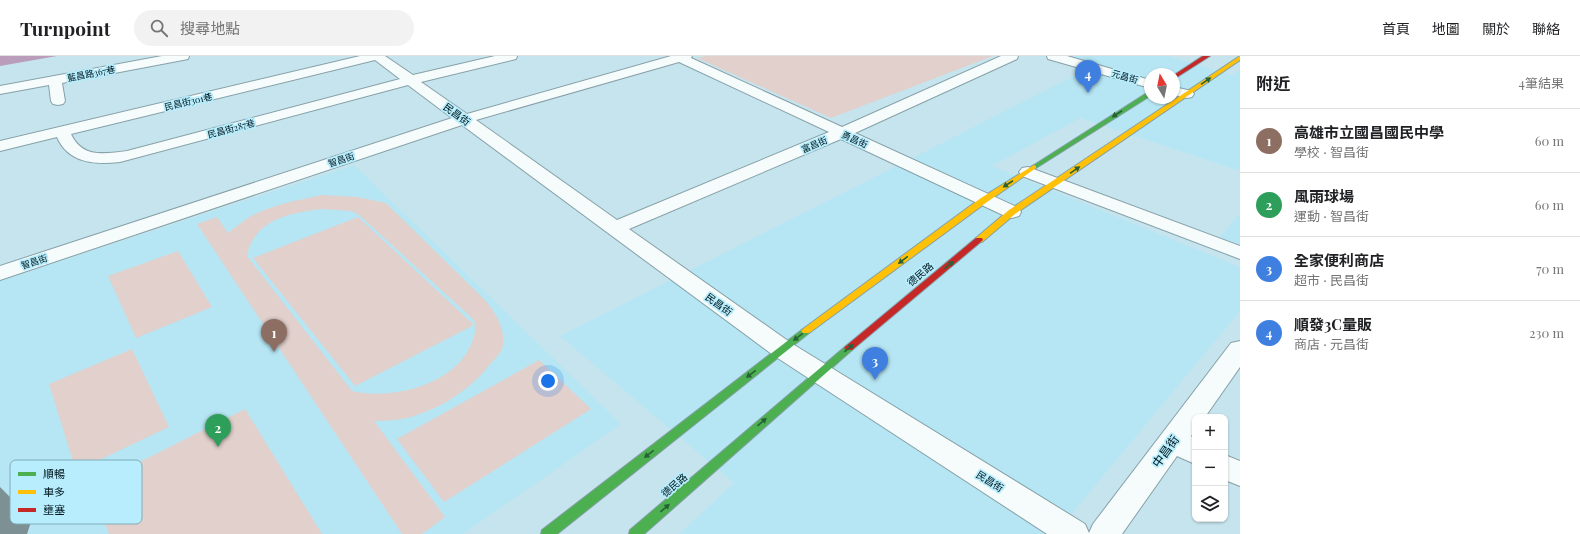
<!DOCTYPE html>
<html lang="zh-TW">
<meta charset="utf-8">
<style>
:root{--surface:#fff;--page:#f2f2f2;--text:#202124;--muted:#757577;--line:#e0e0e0;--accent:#455e66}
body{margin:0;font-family:"Playfair Display","Noto Sans TC",serif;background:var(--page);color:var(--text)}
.controls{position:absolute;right:12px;bottom:12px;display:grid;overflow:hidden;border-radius:8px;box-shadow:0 1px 3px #0004}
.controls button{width:36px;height:36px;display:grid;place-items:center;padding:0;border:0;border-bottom:1px solid var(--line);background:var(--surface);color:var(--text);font:20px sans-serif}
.compass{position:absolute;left:1144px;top:12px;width:36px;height:36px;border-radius:50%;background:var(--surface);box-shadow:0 1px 3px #0004;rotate:350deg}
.you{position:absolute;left:548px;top:325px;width:14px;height:14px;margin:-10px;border:3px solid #fff;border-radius:50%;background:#1a73e8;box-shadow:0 0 0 6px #1a73e833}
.badge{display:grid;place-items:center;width:26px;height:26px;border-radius:50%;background:var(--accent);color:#fff;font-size:13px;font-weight:700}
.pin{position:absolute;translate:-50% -33px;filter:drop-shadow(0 1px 2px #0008)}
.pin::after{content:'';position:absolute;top:21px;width:14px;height:12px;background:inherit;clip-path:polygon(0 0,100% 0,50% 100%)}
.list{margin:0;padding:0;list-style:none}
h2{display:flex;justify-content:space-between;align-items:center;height:52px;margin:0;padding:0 16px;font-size:17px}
h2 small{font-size:13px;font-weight:400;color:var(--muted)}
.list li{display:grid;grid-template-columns:26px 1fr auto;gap:12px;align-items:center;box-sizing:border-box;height:64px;padding:0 16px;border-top:1px solid var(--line)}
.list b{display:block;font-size:15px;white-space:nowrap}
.list p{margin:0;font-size:13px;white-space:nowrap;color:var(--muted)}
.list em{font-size:13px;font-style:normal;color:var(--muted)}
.icon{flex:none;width:22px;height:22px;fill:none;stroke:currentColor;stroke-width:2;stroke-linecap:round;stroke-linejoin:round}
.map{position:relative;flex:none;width:1240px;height:478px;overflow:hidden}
header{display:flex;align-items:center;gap:24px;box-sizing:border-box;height:56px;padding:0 20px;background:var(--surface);border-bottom:1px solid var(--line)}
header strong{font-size:19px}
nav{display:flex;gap:22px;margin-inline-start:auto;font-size:14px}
.search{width:280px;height:36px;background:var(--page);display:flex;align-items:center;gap:10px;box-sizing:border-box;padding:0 14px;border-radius:22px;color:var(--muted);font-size:15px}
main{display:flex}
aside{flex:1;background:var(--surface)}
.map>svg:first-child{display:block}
</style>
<header>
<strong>Turnpoint</strong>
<div class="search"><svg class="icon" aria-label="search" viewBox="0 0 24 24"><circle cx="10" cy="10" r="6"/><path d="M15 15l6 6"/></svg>搜尋地點</div>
<nav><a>首頁</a><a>地圖</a><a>關於</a><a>聯絡</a></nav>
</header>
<main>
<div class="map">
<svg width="1240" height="478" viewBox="0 0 1240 478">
<rect width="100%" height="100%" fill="#c6e4ed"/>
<path fill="#b6e6f4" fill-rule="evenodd" d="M 1035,0 L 1168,0 L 1232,19 L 1240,14 L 1240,115 L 1080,62 L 992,110 L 1240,211 L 1240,255 L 1055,478 L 679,478 L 734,427 L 560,280 L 1088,13 L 1053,2 ZM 1150,18 L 1174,18 L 1174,42 L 1150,42 Z
M 354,109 L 621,368 L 463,478 L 0,478 L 0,225 Z
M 1240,157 L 1240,189 L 1219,182 Z"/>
<path fill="#e1d0cc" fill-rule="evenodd" d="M 706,0 L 993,0 L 831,62 L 697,2 Z
M 322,139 L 357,141 L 386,147 L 484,243 C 495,255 509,278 501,295 C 498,300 494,304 491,307 C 470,334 443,351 411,361 C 398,364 387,365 374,365 L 445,461 L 422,478 L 402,478 L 197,168 L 217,161 L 228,177 C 236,171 244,164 253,159 C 275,148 299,144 322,139 ZM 322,153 L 351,155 L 358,158 L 474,264 C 477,275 474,281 470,291 C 451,330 391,344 352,335 L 247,200 C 254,163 290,157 322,153 Z
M 358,161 L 474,269 L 355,330 L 253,202 Z
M 178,195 L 212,251 L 136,282 L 108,220 Z
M 132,293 L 169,371 L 76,415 L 49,328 Z
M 539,304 L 591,353 L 444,446 L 397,383 Z
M 245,353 L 322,478 L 109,478 L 92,430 Z"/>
<path fill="#b99dbb" d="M 0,0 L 57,0 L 0,10 Z"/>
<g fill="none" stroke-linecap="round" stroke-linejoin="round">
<defs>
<path id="street" d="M 162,0 L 189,0 L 188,3 L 183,4 L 62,27 L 65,45 L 63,48 L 58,49 L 53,48 L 51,45 L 49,29 L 0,38 L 0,30 Z
M 360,0 L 385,0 L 413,19 L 495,0 L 517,0 L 516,3 L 421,26 L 467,58 L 671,0 L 692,0 L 691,2 L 842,71 L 1001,0 L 1018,0 L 1017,3 L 855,77 L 1019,152 L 1021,156 L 1019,160 L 1012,162 L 1005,160 L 841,83 L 629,173 L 791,287 L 1085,468 L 1089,477 L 1093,468 L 1231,287 L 1240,285 L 1240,311 L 1205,361 L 1195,361 L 1195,375 L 1191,380 L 1195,383 L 1195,408 L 1177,400 L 1122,478 L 1047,478 L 773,299 L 462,69 L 0,224 L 0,210 L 452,62 L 408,29 L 120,106 C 95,109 68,107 57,81 L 0,95 L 0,85 ZM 375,4 L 400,23 L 127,95 C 104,98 82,102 71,78 ZM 679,6 L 829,76 L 617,164 L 476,64 Z
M 1047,0 L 1067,0 L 1150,24 L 1150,32 L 1048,3 Z
M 1174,31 L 1192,35 L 1194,38 L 1192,41 L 1187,42 L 1174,39 Z
M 1028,111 L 1240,190 L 1240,203 L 1022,120 L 1019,116 L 1022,112 Z
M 1225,399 L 1240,405 L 1240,430 L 1225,424 Z"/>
<path id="fast" d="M 1150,35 L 1150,40 L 1036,112 L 1032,112 L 1031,111 Z
M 806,272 L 809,273 L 811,275 L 809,277 L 557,478 L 541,478 L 542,474 L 803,273 Z
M 849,289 L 852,290 L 854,292 L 852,294 L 644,478 L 629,478 L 630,474 L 846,290 Z"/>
<path id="slow" d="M 1240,0 L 1240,4 L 1015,158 L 982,186 L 976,186 L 975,184 L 976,182 L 1009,154 Z
M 1034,109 L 1036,110 L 1036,112 L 987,146 L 809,277 L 803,277 L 801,275 L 803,273 L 981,142 Z"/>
<path id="jam" d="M 1203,0 L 1210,0 L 1174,23 L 1174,19 Z
M 976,182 L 982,182 L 983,184 L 852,294 L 846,294 L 844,292 L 846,290 Z"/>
</defs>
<use href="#street" stroke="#86a1a8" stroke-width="2"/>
<use href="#fast" stroke="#86a1a8" stroke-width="2"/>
<use href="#slow" stroke="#86a1a8" stroke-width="2"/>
<use href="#jam" stroke="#86a1a8" stroke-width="2"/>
<use href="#street" fill="#f6fbfc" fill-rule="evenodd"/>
<use href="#fast" fill="#4caf50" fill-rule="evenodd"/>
<use href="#slow" fill="#ffc107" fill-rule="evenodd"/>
<use href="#jam" fill="#c62828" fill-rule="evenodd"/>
</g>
<path fill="#7d9093" d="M 0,431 L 27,458 L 31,466 L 27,478 L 0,478 Z"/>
<defs><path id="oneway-solid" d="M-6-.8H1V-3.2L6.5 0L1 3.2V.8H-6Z"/></defs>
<g fill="#266236">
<use href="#oneway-solid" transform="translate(1206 25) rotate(-34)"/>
<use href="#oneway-solid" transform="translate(1117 58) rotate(147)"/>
<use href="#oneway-solid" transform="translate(1075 114) rotate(-34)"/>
<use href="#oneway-solid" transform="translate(1008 128) rotate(147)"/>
<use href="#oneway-solid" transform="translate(903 204) rotate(143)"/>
<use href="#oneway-solid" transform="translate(949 209) rotate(-40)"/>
<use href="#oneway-solid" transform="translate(798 281) rotate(143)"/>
<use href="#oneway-solid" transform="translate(849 292) rotate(-40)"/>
<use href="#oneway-solid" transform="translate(751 318) rotate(142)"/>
<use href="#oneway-solid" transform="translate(762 366) rotate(-41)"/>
<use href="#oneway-solid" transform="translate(649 398) rotate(142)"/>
<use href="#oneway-solid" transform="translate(665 452) rotate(-41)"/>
</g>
<g text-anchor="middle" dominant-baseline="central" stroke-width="3.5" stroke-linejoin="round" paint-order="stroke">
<g font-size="9" fill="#00161d" stroke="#b7edfc">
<text transform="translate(91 17) rotate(-11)">藍昌路367巷</text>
<text transform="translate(1125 20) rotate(16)">元昌街</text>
<text transform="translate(188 45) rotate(-13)">民昌街301巷</text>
<text transform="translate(231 72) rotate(-15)">民昌街287巷</text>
<text transform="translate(855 83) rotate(25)">勇昌街</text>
<text transform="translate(814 88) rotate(-23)">富昌街</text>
<text transform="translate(341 103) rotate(-18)">智昌街</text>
<text transform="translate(34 205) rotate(-18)">智昌街</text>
</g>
<g font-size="10" fill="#00161d" stroke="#b7edfc">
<text transform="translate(457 58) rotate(36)">民昌街</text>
<text transform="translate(920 218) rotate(-40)">德民路</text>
<text transform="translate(719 248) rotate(36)">民昌街</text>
<text transform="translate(990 425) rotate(32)">民昌街</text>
<text transform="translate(674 429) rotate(-41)">德民路</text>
</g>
<g font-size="12" fill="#00161d" stroke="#b7edfc">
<text transform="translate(1165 395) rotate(-54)">中昌街</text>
</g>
</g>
<rect x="10" y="404" width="132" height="64" rx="6" fill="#b7edfc" stroke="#80acb9" stroke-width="1"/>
<rect x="18" y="416" width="18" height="4" fill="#4caf50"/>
<rect x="18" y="434" width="18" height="4" fill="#ffc107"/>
<rect x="18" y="452" width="18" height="4" fill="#c62828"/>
<g font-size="11" fill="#00161d">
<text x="43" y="422">順暢</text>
<text x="43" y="440">車多</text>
<text x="43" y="458">壅塞</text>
</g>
</svg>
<div class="controls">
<button>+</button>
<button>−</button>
<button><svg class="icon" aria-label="layers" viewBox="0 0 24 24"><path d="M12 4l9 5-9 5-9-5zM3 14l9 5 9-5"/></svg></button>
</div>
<svg class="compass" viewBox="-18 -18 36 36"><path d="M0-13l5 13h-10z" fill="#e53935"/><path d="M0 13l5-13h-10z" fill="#757577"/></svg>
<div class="you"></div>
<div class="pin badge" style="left:274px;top:296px;background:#8d6e63">1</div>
<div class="pin badge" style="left:218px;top:391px;background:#2e9e5b">2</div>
<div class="pin badge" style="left:875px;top:324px;background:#3f7fe0">3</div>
<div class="pin badge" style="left:1088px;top:37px;background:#3f7fe0">4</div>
</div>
<aside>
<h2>附近<small>4筆結果</small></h2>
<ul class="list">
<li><span class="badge" style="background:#8d6e63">1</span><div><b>高雄市立國昌國民中學</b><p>學校 · 智昌街</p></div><em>60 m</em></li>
<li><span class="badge" style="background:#2e9e5b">2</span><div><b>風雨球場</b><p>運動 · 智昌街</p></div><em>60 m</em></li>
<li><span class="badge" style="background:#3f7fe0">3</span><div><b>全家便利商店</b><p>超市 · 民昌街</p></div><em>70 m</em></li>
<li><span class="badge" style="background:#3f7fe0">4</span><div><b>順發3C量販</b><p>商店 · 元昌街</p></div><em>230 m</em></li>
</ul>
</aside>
</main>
